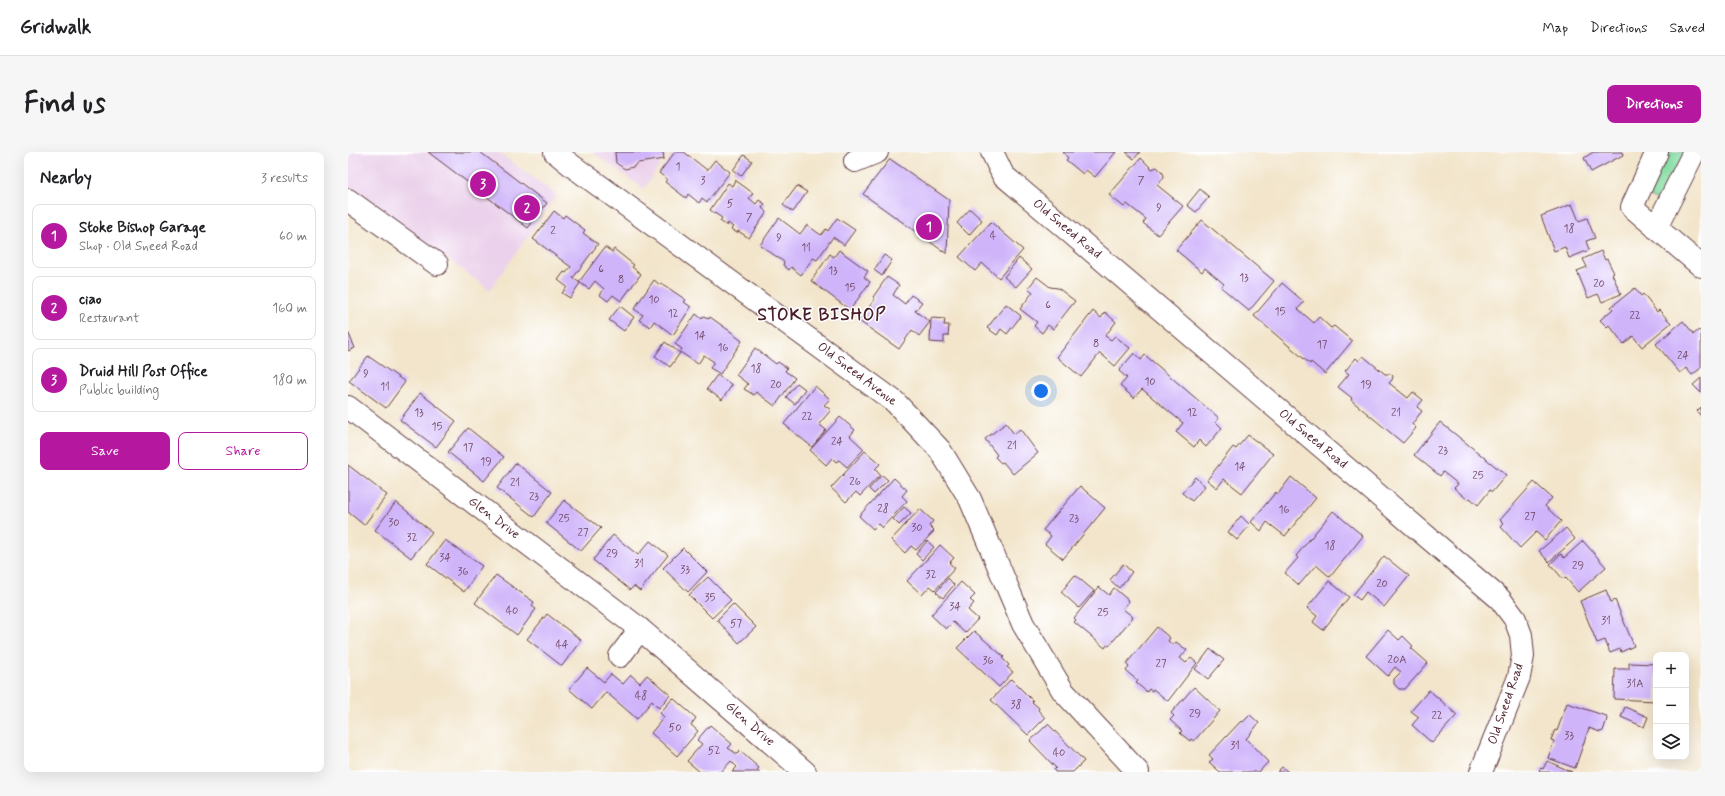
<!DOCTYPE html>
<meta charset="utf-8">
<style>
:root{--surface:#fff;--page:#f6f6f6;--text:#202124;--muted:#757577;--line:#e0e0e0;--accent:#b5179e}
body{margin:0;font-family:Mynerve,sans-serif;background:var(--page);color:var(--text)}
.controls{position:absolute;right:12px;bottom:12px;display:grid;overflow:hidden;border-radius:8px;box-shadow:0 4px 16px #0002}
.controls button{width:36px;height:36px;display:grid;place-items:center;padding:0;border:0;border-bottom:1px solid var(--line);background:var(--surface);color:var(--text);font:20px sans-serif}
.you{position:absolute;left:693px;top:239px;width:14px;height:14px;margin:-10px;border:3px solid #fff;border-radius:50%;background:#1a73e8;box-shadow:0 0 0 6px #1a73e833}
.badge{display:grid;place-items:center;width:26px;height:26px;border-radius:50%;background:var(--accent);color:#fff;font-size:13px;font-weight:700}
.pin{position:absolute;translate:-50% -50%;border:2px solid #fff;box-shadow:0 1px 4px #0006}
.list{margin:0;padding:0;list-style:none}
h2{display:flex;justify-content:space-between;align-items:center;height:52px;margin:0;padding:0 16px;font-size:17px}
h2 small{font-size:13px;font-weight:400;color:var(--muted)}
.list li{display:grid;grid-template-columns:26px 1fr auto;gap:12px;align-items:center;box-sizing:border-box;height:64px;margin:0 8px 8px;padding:0 8px;border:1px solid var(--line);border-radius:8px}
.list b{display:block;font-size:15px;white-space:nowrap}
.list p{margin:0;font-size:13px;white-space:nowrap;color:var(--muted)}
.list em{font-size:13px;font-style:normal;color:var(--muted)}
.actions{display:flex;gap:8px;padding:12px 16px}
.actions a{flex:1;padding:9px 0;border:1px solid var(--accent);border-radius:8px;text-align:center;font-size:14px;color:var(--accent)}
.actions .main{background:var(--accent);color:#fff}
.icon{flex:none;width:22px;height:22px;fill:none;stroke:currentColor;stroke-width:2;stroke-linecap:round;stroke-linejoin:round}
.map{position:relative;flex:none;width:1353px;height:620px;overflow:hidden;border-radius:8px}
header{display:flex;align-items:center;gap:24px;box-sizing:border-box;height:56px;padding:0 20px;background:var(--surface);border-bottom:1px solid var(--line)}
header strong{font-size:19px}
nav{display:flex;gap:22px;margin-inline-start:auto;font-size:14px}
.intro{display:flex;align-items:center;justify-content:space-between;box-sizing:border-box;height:96px;padding:0 24px}
h1{margin:0;font-size:28px}
.button{padding:10px 18px;border-radius:8px;background:var(--accent);color:#fff;font-size:14px;font-weight:700}
main{display:flex;gap:24px;padding:0 24px}
aside{flex:1;background:var(--surface);border-radius:8px;box-shadow:0 4px 16px #0002}
.map>svg:first-child{display:block}
</style>
<header>
<strong>Gridwalk</strong>
<nav><a>Map</a><a>Directions</a><a>Saved</a></nav>
</header>
<div class="intro"><h1>Find us</h1><a class="button">Directions</a></div>
<main>
<aside>
<h2>Nearby<small>3 results</small></h2>
<ul class="list">
<li><span class="badge">1</span><div><b>Stoke Bishop Garage</b><p>Shop · Old Sneed Road</p></div><em>60 m</em></li>
<li><span class="badge">2</span><div><b>ciao</b><p>Restaurant</p></div><em>160 m</em></li>
<li><span class="badge">3</span><div><b>Druid Hill Post Office</b><p>Public building</p></div><em>180 m</em></li>
</ul>
<div class="actions"><a class="main">Save</a><a>Share</a></div>
</aside>
<div class="map">
<svg width="1353" height="620" viewBox="0 0 1353 620">
<rect width="100%" height="100%" fill="#fff"/>
<filter id="ink" filterUnits="userSpaceOnUse"><feTurbulence type="fractalNoise" baseFrequency=".025" numOctaves="2"/><feDisplacementMap in="SourceGraphic" scale="8" xChannelSelector="R" yChannelSelector="G"/><feConvolveMatrix kernelMatrix="1 2 1 2 8 2 1 2 1" color-interpolation-filters="sRGB"/></filter>
<filter id="wash" filterUnits="userSpaceOnUse"><feTurbulence type="fractalNoise" baseFrequency=".012" numOctaves="4" result="noise"/><feDisplacementMap in="SourceGraphic" scale="16" xChannelSelector="R" yChannelSelector="G"/><feGaussianBlur stdDeviation="0.9" result="paint"/><feColorMatrix in="noise" values="0 0 0 0 0 0 0 0 0 0 0 0 0 0 0 0 0 1.4 0 .05"/><feComposite in="paint" operator="in"/></filter>
<g filter="url(#wash)">
<rect width="100%" height="100%" fill="#f2e5cb"/>
<path fill="#ebd1eb" d="M 0,0 L 150,0 L 209,43 L 142,138 L 0,34 Z
M 244,0 L 320,0 L 296,37 Z"/>
<path fill="#83dca1" stroke="#667e66" d="M 1319,0 L 1340,0 L 1313,49 L 1303,46 L 1301,39 Z"/>
<g id="blocks">
<path fill="#cfb4fa" d="M 80,0 L 132,0 L 199,51 L 180,76 Z
M 267,0 L 315,0 L 316,7 L 290,11 L 285,15 L 277,17 L 268,11 Z
M 327,0 L 336,0 L 359,18 L 367,8 L 382,20 L 359,50 L 354,46 L 351,51 L 340,42 L 338,46 L 317,30 L 319,27 L 311,21 Z
M 715,0 L 768,0 L 747,25 L 738,18 L 735,22 L 718,8 L 720,6 Z
M 778,0 L 792,0 L 786,7 Z
M 1245,0 L 1274,0 L 1275,3 L 1243,20 L 1236,6 Z
M 396,3 L 404,9 L 393,24 L 385,18 Z
M 793,6 L 804,17 L 809,15 L 815,21 L 816,25 L 809,33 L 835,54 L 810,83 L 795,71 L 798,67 L 779,52 L 776,55 L 761,43 Z
M 542,7 L 601,48 L 599,102 L 515,42 Z
M 387,28 L 405,41 L 401,46 L 408,52 L 411,48 L 417,52 L 414,56 L 419,60 L 401,86 L 390,79 L 389,81 L 383,77 L 385,75 L 380,71 L 379,74 L 372,69 L 374,66 L 362,58 L 380,31 L 384,34 Z
M 449,34 L 459,40 L 445,60 L 435,53 Z
M 852,37 L 861,45 L 848,60 L 839,53 Z
M 1224,52 L 1231,69 L 1239,66 L 1247,86 L 1238,89 L 1241,98 L 1221,106 L 1217,95 L 1206,99 L 1193,64 Z
M 622,57 L 634,68 L 621,83 L 609,71 Z
M 206,59 L 215,66 L 217,63 L 237,78 L 235,81 L 250,92 L 225,126 L 232,131 L 222,146 L 214,141 L 219,135 L 210,128 L 216,120 L 218,121 L 223,115 L 185,87 Z
M 431,66 L 452,82 L 459,73 L 473,83 L 478,77 L 480,79 L 489,66 L 507,78 L 496,93 L 485,85 L 469,108 L 465,106 L 453,123 L 443,115 L 441,118 L 435,113 L 436,110 L 412,93 Z
M 854,68 L 926,129 L 901,159 L 873,135 L 876,132 L 857,116 L 854,120 L 828,98 Z
M 643,70 L 675,98 L 651,126 L 634,111 L 627,119 L 611,105 Z
M 257,95 L 264,100 L 266,97 L 286,113 L 284,115 L 293,122 L 273,149 L 265,143 L 260,149 L 252,143 L 256,137 L 247,129 L 241,137 L 231,130 Z
M 491,98 L 520,119 L 516,125 L 522,130 L 502,158 L 463,129 L 482,102 L 486,105 Z
M 1253,99 L 1257,108 L 1259,107 L 1266,121 L 1264,122 L 1273,142 L 1254,150 L 1250,142 L 1240,146 L 1229,119 L 1239,115 L 1235,107 Z
M 536,103 L 544,108 L 534,124 L 526,118 Z
M 671,106 L 684,117 L 668,135 L 656,125 Z
M 539,125 L 551,133 L 545,143 L 557,152 L 563,143 L 574,150 L 567,159 L 582,170 L 571,184 L 564,178 L 551,197 L 511,169 L 527,147 L 525,145 Z
M 689,125 L 702,135 L 710,136 L 727,149 L 705,177 L 700,173 L 694,181 L 686,174 L 689,170 L 672,157 L 685,140 L 680,136 Z
M 306,128 L 312,133 L 313,131 L 338,148 L 336,150 L 343,155 L 325,183 L 306,169 L 302,175 L 291,168 L 295,163 L 286,157 Z
M 934,131 L 956,150 L 950,157 L 966,171 L 971,165 L 983,176 L 986,174 L 1004,189 L 977,222 L 963,210 L 962,212 L 906,164 Z
M 1287,136 L 1293,144 L 1295,142 L 1309,160 L 1311,158 L 1323,171 L 1294,195 L 1285,184 L 1276,192 L 1261,173 L 1259,175 L 1252,168 L 1265,157 L 1263,155 Z
M 658,152 L 673,164 L 659,182 L 653,177 L 649,183 L 639,176 Z
M 272,154 L 286,165 L 276,179 L 261,168 Z
M 745,159 L 753,166 L 757,160 L 768,170 L 757,184 L 763,188 L 767,184 L 782,196 L 767,214 L 752,201 L 733,225 L 709,205 Z
M 348,162 L 354,167 L 356,164 L 361,167 L 362,165 L 386,182 L 386,183 L 394,189 L 372,222 L 362,216 L 366,210 L 356,203 L 350,212 L 332,200 L 334,197 L 327,192 Z
M 583,166 L 597,167 L 596,173 L 601,173 L 600,184 L 596,184 L 596,191 L 582,190 Z
M 1335,169 L 1346,182 L 1351,178 L 1353,180 L 1353,216 L 1344,223 L 1338,216 L 1332,221 L 1308,192 Z
M 0,180 L 7,196 L 0,199 Z
M 317,190 L 332,201 L 322,215 L 307,204 Z
M 407,196 L 428,212 L 430,210 L 439,216 L 437,219 L 447,226 L 427,254 L 408,240 L 406,243 L 396,237 L 400,232 L 388,223 Z
M 786,201 L 793,208 L 797,203 L 871,266 L 868,270 L 874,276 L 858,295 L 851,288 L 846,295 L 828,280 L 835,271 L 794,237 L 786,246 L 772,234 L 779,226 L 771,219 Z
M 20,204 L 57,230 L 38,256 L 1,229 Z
M 1015,204 L 1037,222 L 1043,222 L 1045,224 L 1044,228 L 1041,231 L 1060,246 L 1065,240 L 1075,248 L 1069,255 L 1074,259 L 1064,272 L 1068,276 L 1055,291 L 1003,248 L 1004,246 L 990,235 L 1001,222 L 997,219 L 1008,206 L 1011,209 Z
M 369,223 L 384,233 L 374,248 L 359,237 Z
M 1353,226 L 1353,241 L 1345,233 Z
M 449,231 L 457,237 L 447,252 L 438,245 Z
M 467,234 L 482,247 L 476,253 L 483,258 L 471,272 L 478,278 L 464,295 L 436,272 Z
M 72,241 L 108,269 L 88,295 L 52,268 Z
M 1353,255 L 1353,264 L 1349,259 Z
M 492,265 L 507,278 L 502,284 L 516,297 L 499,315 L 491,308 L 488,310 L 484,306 L 478,313 L 462,298 Z
M 1092,270 L 1158,323 L 1144,340 L 1142,338 L 1130,353 L 1122,346 L 1120,348 L 1106,336 L 1110,332 L 1095,320 L 1092,324 L 1066,303 Z
M 658,271 L 666,282 L 672,277 L 690,301 L 665,322 L 655,310 L 653,311 L 647,305 L 649,303 L 637,287 Z
M 120,276 L 156,305 L 136,329 L 100,300 Z
M 900,283 L 925,302 L 894,341 L 876,327 L 869,336 L 859,328 L 885,295 L 888,297 Z
M 517,299 L 532,312 L 527,317 L 532,323 L 512,344 L 508,340 L 498,350 L 483,336 Z
M 168,311 L 204,340 L 186,365 L 149,336 Z
M 0,313 L 39,343 L 16,373 L 0,360 Z
M 534,323 L 540,328 L 526,342 L 521,337 Z
M 847,325 L 857,334 L 844,349 L 834,341 Z
M 943,325 L 968,346 L 937,384 L 919,370 L 913,379 L 903,370 L 928,340 L 930,342 Z
M 546,326 L 559,338 L 554,344 L 559,349 L 534,376 L 530,372 L 525,377 L 511,364 Z
M 1186,330 L 1204,346 L 1197,354 L 1213,369 L 1197,388 L 1188,380 L 1172,396 L 1153,375 L 1156,372 L 1152,368 Z
M 732,334 L 757,356 L 715,407 L 697,392 L 703,384 L 695,378 Z
M 216,348 L 253,376 L 233,399 L 198,371 Z
M 48,350 L 84,380 L 63,406 L 27,378 Z
M 556,355 L 563,361 L 551,373 L 545,367 Z
M 572,357 L 585,369 L 581,374 L 586,379 L 568,398 L 563,394 L 557,401 L 543,388 Z
M 985,359 L 1015,384 L 982,425 L 968,413 L 951,433 L 937,421 L 950,406 L 948,404 Z
M 893,364 L 902,373 L 889,388 L 880,380 Z
M 1218,376 L 1227,387 L 1201,410 L 1191,399 Z
M 265,383 L 290,403 L 302,389 L 320,403 L 292,439 L 286,434 L 282,438 L 245,408 Z
M 97,388 L 134,414 L 116,440 L 79,412 Z
M 579,389 L 586,395 L 574,408 L 568,402 Z
M 1235,389 L 1258,415 L 1230,440 L 1217,425 L 1215,427 L 1202,412 L 1213,402 L 1216,406 Z
M 592,393 L 606,406 L 601,411 L 607,416 L 587,438 L 582,434 L 574,443 L 559,429 Z
M 335,396 L 359,420 L 340,440 L 315,416 Z
M 1036,404 L 1061,424 L 1036,455 L 1018,440 L 1012,448 L 1005,443 Z
M 775,412 L 784,420 L 771,436 L 762,428 Z
M 148,423 L 186,450 L 184,454 L 188,457 L 169,483 L 127,451 Z
M 727,423 L 746,439 L 731,456 L 713,440 Z
M 360,425 L 383,448 L 364,466 L 341,443 Z
M 600,426 L 606,433 L 595,446 L 588,440 Z
M 981,429 L 1001,445 L 975,478 L 965,470 L 969,464 L 959,456 Z
M 613,430 L 627,443 L 622,448 L 626,451 L 620,458 L 630,467 L 617,481 L 605,470 L 598,477 L 583,463 Z
M 751,435 L 761,443 L 766,436 L 781,449 L 775,457 L 785,465 L 761,494 L 759,493 L 757,496 L 726,470 L 728,468 L 726,466 Z
M 1258,438 L 1263,450 L 1267,448 L 1286,494 L 1273,500 L 1272,497 L 1262,501 L 1257,488 L 1249,491 L 1232,449 Z
M 385,452 L 408,475 L 391,491 L 369,468 Z
M 199,462 L 233,488 L 214,514 L 179,487 Z
M 809,475 L 822,486 L 820,489 L 825,493 L 828,490 L 839,498 L 832,506 L 838,511 L 843,506 L 849,511 L 820,549 L 805,537 L 804,539 L 801,537 L 799,540 L 788,531 L 790,529 L 778,519 L 781,515 L 778,512 Z
M 1040,478 L 1051,488 L 1055,484 L 1065,494 L 1063,496 L 1080,511 L 1057,537 L 1051,537 L 1046,532 L 1046,527 L 1053,520 L 1047,515 L 1040,524 L 1018,504 Z
M 626,479 L 656,505 L 654,506 L 661,513 L 659,515 L 665,520 L 651,535 L 609,496 Z
M 862,497 L 876,508 L 860,527 L 847,517 Z
M 1281,511 L 1308,512 L 1308,549 L 1266,547 L 1267,517 L 1281,517 Z
M 239,516 L 256,530 L 263,522 L 275,532 L 283,523 L 292,531 L 299,523 L 322,543 L 311,556 L 304,549 L 289,567 L 258,540 L 244,557 L 221,537 Z
M 663,527 L 685,549 L 684,550 L 691,556 L 690,558 L 697,566 L 680,583 L 643,548 Z
M 846,535 L 872,559 L 846,589 L 843,587 L 842,589 L 832,581 L 834,579 L 822,568 L 826,564 L 823,561 Z
M 1081,538 L 1109,563 L 1084,591 L 1064,573 L 1071,565 L 1063,559 Z
M 325,546 L 348,566 L 343,573 L 350,579 L 329,604 L 303,581 L 316,565 L 312,561 Z
M 1219,551 L 1258,564 L 1259,567 L 1255,579 L 1252,580 L 1241,576 L 1227,616 L 1200,606 L 1206,589 L 1203,588 L 1207,578 L 1209,579 Z
M 1277,555 L 1300,565 L 1296,575 L 1273,565 Z
M 902,563 L 911,571 L 898,587 L 920,610 L 911,620 L 872,620 L 861,610 L 865,607 L 861,603 L 893,569 L 895,570 Z
M 700,572 L 736,609 L 725,620 L 707,620 L 706,618 L 708,616 L 682,589 Z
M 362,573 L 384,592 L 380,596 L 389,602 L 392,599 L 411,616 L 409,618 L 412,620 L 384,620 L 389,615 L 383,609 L 373,620 L 352,620 L 339,609 L 354,592 L 349,588 Z
M 1199,609 L 1224,620 L 1191,620 L 1192,616 L 1195,617 Z
M 934,615 L 940,620 L 929,620 Z"/>
</g>
</g>
<g filter="url(#ink)">
<use href="#blocks" fill-opacity="0" stroke="#633d43" stroke-width="1"/>
<g fill="none" stroke-linecap="round" stroke-linejoin="round">
<defs>
<path id="minor" d="M 207,0 L 223,13 L 547,250 L 592,298 L 622,347 L 675,472 L 715,539 L 790,620
M 644,0 L 655,23 L 1152,447 L 1167,467 L 1173,483 L 1175,504 L 1171,525 L 1133,620
M 1309,0 L 1284,55 L 1353,114
M 507,9 L 529,0
M 0,48 L 89,112
M 1308,76 L 1346,0
M 0,255 L 292,477 L 457,620
M 272,504 L 292,477"/>
</defs>
<use href="#minor" stroke="#633d43" stroke-width="24"/>
<use href="#minor" stroke="#fff" stroke-width="22"/>
</g>
</g>
<g text-anchor="middle" dominant-baseline="central" stroke-width="3" stroke-linejoin="round" paint-order="stroke">
<g font-size="11" fill="#6b445f">
<text x="330" y="15">1</text>
<text x="355" y="29">3</text>
<text x="793" y="29">7</text>
<text x="382" y="52">5</text>
<text x="811" y="56">9</text>
<text x="401" y="66">7</text>
<text x="1221" y="77">18</text>
<text x="205" y="79">2</text>
<text x="645" y="84">4</text>
<text x="431" y="86">9</text>
<text x="458" y="96">11</text>
<text x="253" y="117">6</text>
<text x="485" y="119">13</text>
<text x="896" y="126">13</text>
<text x="273" y="128">8</text>
<text x="1251" y="132">20</text>
<text x="502" y="136">15</text>
<text x="306" y="148">10</text>
<text x="700" y="153">6</text>
<text x="932" y="160">15</text>
<text x="325" y="162">12</text>
<text x="1287" y="164">22</text>
<text x="352" y="184">14</text>
<text x="748" y="192">8</text>
<text x="974" y="193">17</text>
<text x="375" y="196">16</text>
<text x="1335" y="204">24</text>
<text x="408" y="217">18</text>
<text x="18" y="222">9</text>
<text x="802" y="230">10</text>
<text x="428" y="233">20</text>
<text x="1018" y="233">19</text>
<text x="37" y="235">11</text>
<text x="71" y="261">13</text>
<text x="844" y="261">12</text>
<text x="1048" y="261">21</text>
<text x="459" y="265">22</text>
<text x="89" y="275">15</text>
<text x="489" y="290">24</text>
<text x="664" y="294">21</text>
<text x="120" y="296">17</text>
<text x="1095" y="299">23</text>
<text x="138" y="310">19</text>
<text x="892" y="315">14</text>
<text x="1130" y="324">25</text>
<text x="507" y="330">26</text>
<text x="167" y="331">21</text>
<text x="186" y="345">23</text>
<text x="535" y="357">28</text>
<text x="936" y="358">16</text>
<text x="1182" y="365">27</text>
<text x="216" y="367">25</text>
<text x="726" y="367">23</text>
<text x="46" y="371">30</text>
<text x="569" y="376">30</text>
<text x="235" y="381">27</text>
<text x="64" y="386">32</text>
<text x="982" y="394">18</text>
<text x="264" y="402">29</text>
<text x="97" y="406">34</text>
<text x="291" y="412">31</text>
<text x="1230" y="414">29</text>
<text x="337" y="418">33</text>
<text x="115" y="420">36</text>
<text x="583" y="423">32</text>
<text x="1034" y="432">20</text>
<text x="362" y="446">35</text>
<text x="607" y="455">34</text>
<text x="164" y="459">40</text>
<text x="755" y="461">25</text>
<text x="1258" y="469">31</text>
<text x="388" y="472">57</text>
<text x="214" y="493">44</text>
<text x="1049" y="508">20A</text>
<text x="640" y="509">36</text>
<text x="813" y="512">27</text>
<text x="1287" y="532">31A</text>
<text x="293" y="544">48</text>
<text x="668" y="553">38</text>
<text x="847" y="562">29</text>
<text x="1089" y="564">22</text>
<text x="327" y="576">50</text>
<text x="1221" y="584">33</text>
<text x="887" y="594">31</text>
<text x="366" y="599">52</text>
<text x="711" y="601">40</text>
</g>
<g font-size="13" fill="#4a1f2b" stroke="#fff">
<text transform="translate(719 77) rotate(40)">Old Sneed Road</text>
<text transform="translate(509 222) rotate(37)">Old Sneed Avenue</text>
<text transform="translate(965 287) rotate(40)">Old Sneed Road</text>
<text transform="translate(146 366) rotate(37)">Glen Drive</text>
<text transform="translate(1158 552) rotate(-71)">Old Sneed Road</text>
<text transform="translate(402 572) rotate(41)">Glen Drive</text>
</g>
<g font-size="17" font-weight="bold" letter-spacing="1" fill="#4a1f2b" stroke="#fff">
<text x="474" y="163">STOKE BISHOP</text>
</g>
</g>
</svg>
<div class="controls">
<button>+</button>
<button>−</button>
<button><svg class="icon" aria-label="layers" viewBox="0 0 24 24"><path d="M12 4l9 5-9 5-9-5zM3 14l9 5 9-5"/></svg></button>
</div>
<div class="you"></div>
<div class="pin badge" style="left:581px;top:75px">1</div>
<div class="pin badge" style="left:179px;top:56px">2</div>
<div class="pin badge" style="left:135px;top:32px">3</div>
</div>
</main>
